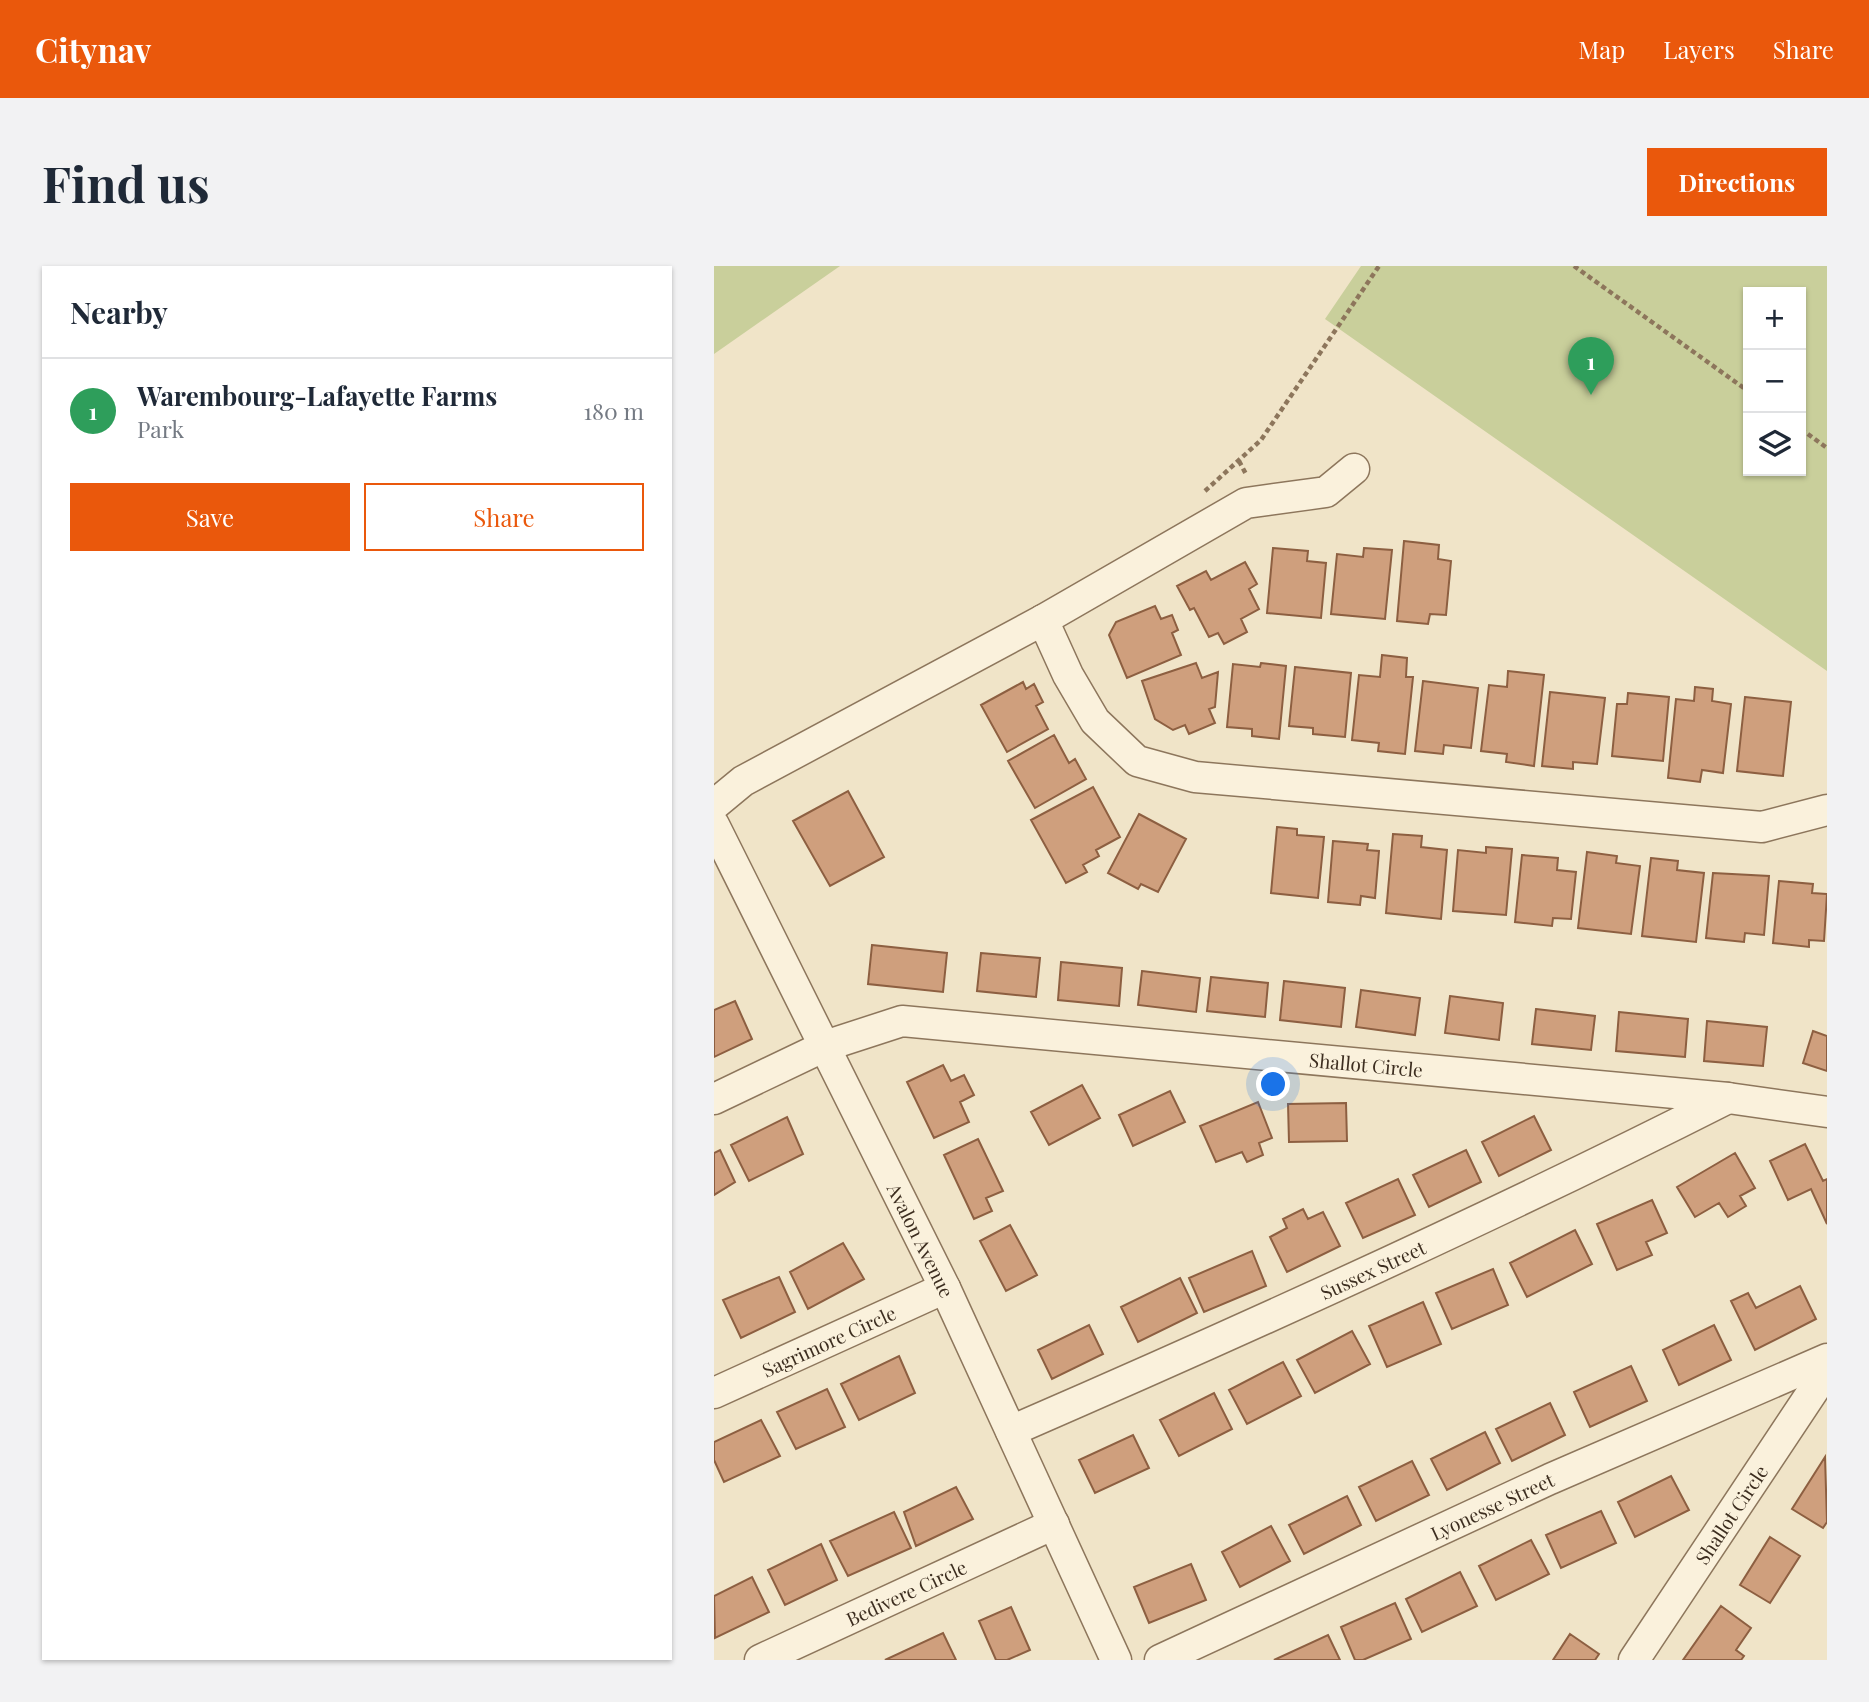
<!DOCTYPE html>
<meta charset="utf-8">
<style>
:root{--surface:#fff;--page:#f2f2f3;--text:#1f2937;--muted:#747a83;--line:#e0e1e3;--accent:#ea580c}
body{margin:0;font-family:"Playfair Display",serif;background:var(--page);color:var(--text)}
.controls{position:absolute;right:21px;top:21px;display:grid;overflow:hidden;border-radius:0px;box-shadow:0 2px 5px #0004}
.controls button{width:63px;height:63px;display:grid;place-items:center;padding:0;border:0;border-bottom:2px solid var(--line);background:var(--surface);color:var(--text);font:35px sans-serif}
.you{position:absolute;left:560px;top:819px;width:24px;height:24px;margin:-18px;border:5px solid #fff;border-radius:50%;background:#1a73e8;box-shadow:0 0 0 10px #1a73e833}
.badge{display:grid;place-items:center;width:46px;height:46px;border-radius:50%;background:var(--accent);color:#fff;font-size:23px;font-weight:700}
.pin{position:absolute;translate:-50% -58px;filter:drop-shadow(0 2px 4px #0008)}
.pin::after{content:'';position:absolute;top:37px;width:24px;height:21px;background:inherit;clip-path:polygon(0 0,100% 0,50% 100%)}
.list{margin:0;padding:0;list-style:none}
h2{display:flex;justify-content:space-between;align-items:center;height:91px;margin:0;padding:0 28px;font-size:30px}
h2 small{font-size:23px;font-weight:400;color:var(--muted)}
.list li{display:grid;grid-template-columns:46px 1fr auto;gap:21px;align-items:center;box-sizing:border-box;height:105px;padding:0 28px;border-top:2px solid var(--line)}
.list b{display:block;font-size:26px;white-space:nowrap}
.list p{margin:0;font-size:23px;white-space:nowrap;color:var(--muted)}
.list em{font-size:23px;font-style:normal;color:var(--muted)}
.actions{display:flex;gap:14px;padding:21px 28px}
.actions a{flex:1;padding:16px 0;border:2px solid var(--accent);border-radius:0px;text-align:center;font-size:24px;color:var(--accent)}
.actions .main{background:var(--accent);color:#fff}
.icon{flex:none;width:38px;height:38px;fill:none;stroke:currentColor;stroke-width:2;stroke-linecap:round;stroke-linejoin:round}
.map{position:relative;flex:none;width:1113px;height:1394px;overflow:hidden;border-radius:0px}
header{display:flex;align-items:center;gap:42px;box-sizing:border-box;height:98px;padding:0 35px;background:var(--accent);color:#fff}
header strong{font-size:33px}
nav{display:flex;gap:38px;margin-inline-start:auto;font-size:24px}
.intro{display:flex;align-items:center;justify-content:space-between;box-sizing:border-box;height:168px;padding:0 42px}
h1{margin:0;font-size:49px}
.button{padding:18px 32px;border-radius:0px;background:var(--accent);color:#fff;font-size:24px;font-weight:700}
main{display:flex;gap:42px;padding:0 42px}
aside{flex:1;background:var(--surface);border-radius:0px;box-shadow:0 2px 5px #0004}
.map>svg:first-child{display:block}
</style>
<header>
<strong>Citynav</strong>
<nav><a>Map</a><a>Layers</a><a>Share</a></nav>
</header>
<div class="intro"><h1>Find us</h1><a class="button">Directions</a></div>
<main>
<aside>
<h2>Nearby<small></small></h2>
<ul class="list">
<li><span class="badge" style="background:#2e9e5b">1</span><div><b>Warembourg-Lafayette Farms</b><p>Park</p></div><em>180 m</em></li>
</ul>
<div class="actions"><a class="main">Save</a><a>Share</a></div>
</aside>
<div class="map">
<svg width="1113" height="1394" viewBox="0 0 1113 1394">
<rect width="100%" height="100%" fill="#f0e4c8"/>
<path fill="#c9cf9b" fill-rule="evenodd" d="M 0,0 L 126,0 L 0,88 Z
M 647,0 L 1113,0 L 1113,405 L 611,53 ZM 1087,26 L 1087,205 L 1034,205 L 1034,26 Z"/>
<path fill="#cf9f7d" stroke="#8d5f41" stroke-width="2" d="M 690,275 L 725,279 L 724,293 L 737,295 L 732,349 L 716,348 L 714,358 L 683,355 Z
M 559,282 L 594,285 L 593,295 L 612,297 L 607,352 L 553,347 Z
M 650,282 L 678,284 L 671,353 L 617,348 L 623,288 L 649,291 Z
M 531,296 L 543,318 L 535,323 L 545,343 L 527,353 L 533,366 L 510,378 L 504,367 L 495,371 L 480,342 L 476,344 L 463,320 L 492,305 L 497,314 Z
M 441,340 L 447,353 L 458,349 L 464,364 L 458,367 L 467,389 L 413,412 L 395,369 L 402,356 Z
M 668,389 L 693,392 L 692,411 L 699,411 L 691,488 L 664,485 L 665,477 L 638,474 L 645,409 L 666,411 Z
M 482,397 L 488,412 L 504,406 L 501,441 L 495,443 L 501,457 L 475,468 L 471,459 L 459,464 L 441,453 L 428,415 Z
M 547,397 L 572,400 L 565,473 L 538,470 L 538,463 L 513,461 L 519,398 L 546,401 Z
M 581,401 L 637,407 L 631,471 L 599,468 L 599,462 L 575,460 Z
M 794,405 L 830,409 L 820,500 L 792,496 L 793,488 L 767,485 L 775,419 L 793,421 Z
M 709,415 L 764,422 L 757,482 L 730,479 L 729,488 L 701,485 Z
M 309,416 L 312,423 L 320,418 L 329,436 L 322,440 L 334,463 L 293,486 L 267,439 Z
M 981,421 L 999,423 L 998,435 L 1017,438 L 1009,507 L 988,504 L 986,516 L 954,512 L 962,433 L 980,435 Z
M 836,426 L 891,432 L 883,498 L 859,496 L 859,503 L 828,500 Z
M 914,427 L 955,431 L 949,495 L 898,490 L 903,438 L 913,438 Z
M 1031,431 L 1077,436 L 1069,510 L 1023,505 Z
M 340,469 L 355,497 L 361,493 L 372,513 L 321,542 L 294,495 Z
M 379,521 L 406,571 L 382,584 L 385,590 L 369,599 L 373,606 L 352,617 L 317,554 Z
M 134,525 L 170,591 L 116,620 L 79,555 Z
M 425,548 L 472,573 L 444,626 L 427,618 L 424,623 L 394,607 Z
M 563,561 L 583,563 L 583,569 L 610,571 L 604,632 L 557,627 Z
M 679,568 L 708,570 L 707,581 L 733,584 L 727,653 L 672,647 Z
M 619,575 L 654,578 L 653,584 L 665,585 L 661,632 L 647,630 L 646,639 L 614,636 Z
M 772,581 L 798,583 L 792,649 L 739,645 L 744,584 L 772,587 Z
M 873,586 L 903,590 L 902,597 L 926,600 L 917,668 L 864,662 Z
M 808,589 L 844,592 L 843,604 L 862,606 L 857,653 L 839,652 L 838,660 L 801,656 Z
M 937,592 L 964,595 L 963,604 L 990,607 L 982,676 L 928,670 Z
M 999,607 L 1055,610 L 1050,669 L 1031,667 L 1030,676 L 992,672 Z
M 1065,615 L 1099,618 L 1098,627 L 1113,628 L 1110,675 L 1095,674 L 1095,681 L 1059,677 Z
M 158,679 L 233,687 L 229,726 L 154,718 Z
M 267,687 L 326,692 L 322,731 L 263,725 Z
M 347,696 L 408,702 L 405,740 L 344,734 Z
M 428,705 L 486,712 L 482,746 L 424,739 Z
M 497,711 L 554,717 L 551,751 L 493,745 Z
M 570,715 L 631,722 L 627,761 L 566,754 Z
M 647,724 L 706,732 L 701,769 L 642,761 Z
M 736,730 L 789,737 L 785,774 L 731,767 Z
M 21,735 L 38,773 L 0,791 L 0,744 Z
M 822,743 L 881,750 L 877,784 L 818,778 Z
M 905,746 L 974,753 L 971,791 L 902,785 Z
M 993,755 L 1053,761 L 1049,800 L 990,795 Z
M 1099,765 L 1113,770 L 1113,805 L 1089,797 Z
M 229,799 L 237,815 L 250,809 L 260,829 L 246,836 L 255,856 L 220,872 L 193,816 Z
M 368,819 L 386,852 L 335,879 L 317,846 Z
M 456,825 L 471,856 L 419,880 L 405,849 Z
M 544,836 L 558,872 L 545,877 L 549,889 L 533,896 L 528,886 L 502,896 L 486,860 Z
M 632,837 L 633,875 L 575,876 L 574,838 Z
M 820,850 L 837,884 L 785,910 L 768,876 Z
M 73,851 L 89,888 L 35,915 L 17,879 Z
M 264,873 L 289,925 L 272,932 L 278,945 L 260,953 L 230,889 Z
M 1091,878 L 1109,915 L 1113,913 L 1113,958 L 1097,923 L 1074,934 L 1056,895 Z
M 6,884 L 21,916 L 0,929 L 0,887 Z
M 752,884 L 767,916 L 715,941 L 699,909 Z
M 1021,887 L 1041,922 L 1026,930 L 1032,940 L 1014,951 L 1005,937 L 981,951 L 963,921 Z
M 684,913 L 701,949 L 649,972 L 632,937 Z
M 938,934 L 953,967 L 932,976 L 938,989 L 903,1004 L 883,958 Z
M 589,943 L 594,953 L 609,946 L 626,980 L 573,1006 L 556,971 L 573,962 L 569,953 Z
M 296,959 L 323,1009 L 292,1025 L 266,975 Z
M 861,964 L 878,998 L 813,1031 L 796,997 Z
M 129,977 L 150,1013 L 94,1043 L 76,1006 Z
M 538,985 L 552,1020 L 490,1046 L 475,1012 Z
M 779,1003 L 794,1039 L 738,1063 L 722,1027 Z
M 65,1011 L 81,1046 L 27,1072 L 9,1034 Z
M 466,1012 L 483,1047 L 424,1076 L 407,1041 Z
M 1086,1020 L 1102,1053 L 1041,1084 L 1017,1035 L 1034,1027 L 1042,1042 Z
M 709,1036 L 727,1078 L 673,1101 L 655,1060 Z
M 375,1059 L 389,1088 L 338,1113 L 324,1084 Z
M 1000,1059 L 1017,1094 L 965,1119 L 949,1084 Z
M 638,1065 L 656,1098 L 601,1127 L 583,1094 Z
M 185,1090 L 201,1127 L 145,1154 L 127,1118 Z
M 569,1096 L 587,1130 L 533,1158 L 515,1124 Z
M 917,1100 L 933,1135 L 876,1161 L 860,1126 Z
M 113,1123 L 131,1161 L 82,1183 L 63,1146 Z
M 500,1127 L 518,1163 L 465,1190 L 446,1154 Z
M 836,1137 L 851,1169 L 798,1195 L 782,1163 Z
M 47,1154 L 66,1190 L 10,1216 L 0,1194 L 0,1176 Z
M 771,1166 L 786,1197 L 733,1224 L 717,1193 Z
M 419,1169 L 435,1202 L 381,1227 L 365,1194 Z
M 1111,1191 L 1113,1256 L 1109,1262 L 1078,1243 Z
M 698,1195 L 715,1229 L 662,1255 L 645,1221 Z
M 957,1210 L 975,1244 L 921,1271 L 904,1236 Z
M 242,1221 L 259,1253 L 202,1280 L 190,1246 Z
M 633,1230 L 647,1259 L 590,1288 L 575,1259 Z
M 887,1245 L 902,1277 L 847,1302 L 832,1269 Z
M 180,1246 L 197,1282 L 134,1310 L 116,1275 Z
M 557,1260 L 576,1295 L 526,1321 L 508,1286 Z
M 1056,1271 L 1086,1290 L 1056,1337 L 1026,1319 Z
M 817,1274 L 835,1308 L 782,1334 L 765,1300 Z
M 107,1278 L 123,1314 L 71,1339 L 54,1304 Z
M 477,1298 L 492,1334 L 435,1357 L 420,1321 Z
M 746,1306 L 763,1340 L 708,1366 L 692,1333 Z
M 38,1311 L 55,1346 L 1,1372 L 0,1330 Z
M 681,1337 L 697,1373 L 649,1394 L 641,1394 L 627,1361 Z
M 1007,1340 L 1037,1362 L 1022,1384 L 1030,1390 L 1027,1394 L 969,1394 Z
M 297,1341 L 316,1384 L 293,1394 L 282,1394 L 265,1355 Z
M 229,1367 L 242,1394 L 171,1394 Z
M 856,1368 L 885,1388 L 881,1394 L 839,1394 Z
M 614,1369 L 626,1394 L 560,1394 Z"/>
<g fill="none" stroke-linecap="round" stroke-linejoin="round">
<defs>
<g id="street">
<path d="M 329,354 L 354,409 L 381,455 L 423,495 L 481,511 L 1048,561 L 1113,544"/>
<path d="M 0,539 L 29,515 L 329,354 L 532,237 L 612,226 L 640,203"/>
<path id="s1" d="M 0,559 L 231,1022 L 402,1394"/>
<path id="s2" d="M 0,833 L 111,780 L 188,755 L 1014,832 L 1113,846"/>
<path id="s3" d="M 0,1127 L 231,1022"/>
<path id="s4" d="M 297,1165 C 539,1060 779,951 1014,832"/>
<path id="s5" d="M 46,1394 L 340,1258"/>
<path id="s6" d="M 446,1394 L 836,1213 L 1113,1093"/>
<path id="s7" d="M 920,1394 L 1113,1104"/>
</g>
</defs>
<use href="#street" stroke="#8d765c" stroke-width="33"/>
<path stroke="#8d765c" stroke-width="4.5" stroke-dasharray="5 3.5" stroke-linecap="butt" d="M 860,0 L 1034,125
M 1087,163 L 1113,182
M 525,195 L 533,210
M 491,225 L 547,174 L 665,0"/>
<use href="#street" stroke="#faf1dc" stroke-width="30"/>
</g>
<g text-anchor="middle" dominant-baseline="central" stroke-width="5" stroke-linejoin="round" paint-order="stroke">
<g font-size="19" fill="#3d2e20" stroke="#f7eed8">
<text stroke="none"><textPath href="#s2" startOffset="670">Shallot Circle</textPath></text>
<text stroke="none"><textPath href="#s1" startOffset="464">Avalon Avenue</textPath></text>
<text stroke="none"><textPath href="#s4" startOffset="396">Sussex Street</textPath></text>
<text stroke="none"><textPath href="#s3" startOffset="126">Sagrimore Circle</textPath></text>
<text stroke="none"><textPath href="#s6" startOffset="366">Lyonesse Street</textPath></text>
<text stroke="none"><textPath href="#s7" startOffset="175">Shallot Circle</textPath></text>
<text stroke="none"><textPath href="#s5" startOffset="161">Bedivere Circle</textPath></text>
</g>
</g>
</svg>
<div class="controls">
<button>+</button>
<button>−</button>
<button><svg class="icon" aria-label="layers" viewBox="0 0 24 24"><path d="M12 4l9 5-9 5-9-5zM3 14l9 5 9-5"/></svg></button>
</div>
<div class="you"></div>
<div class="pin badge" style="left:877px;top:129px;background:#2e9e5b">1</div>
</div>
</main>
